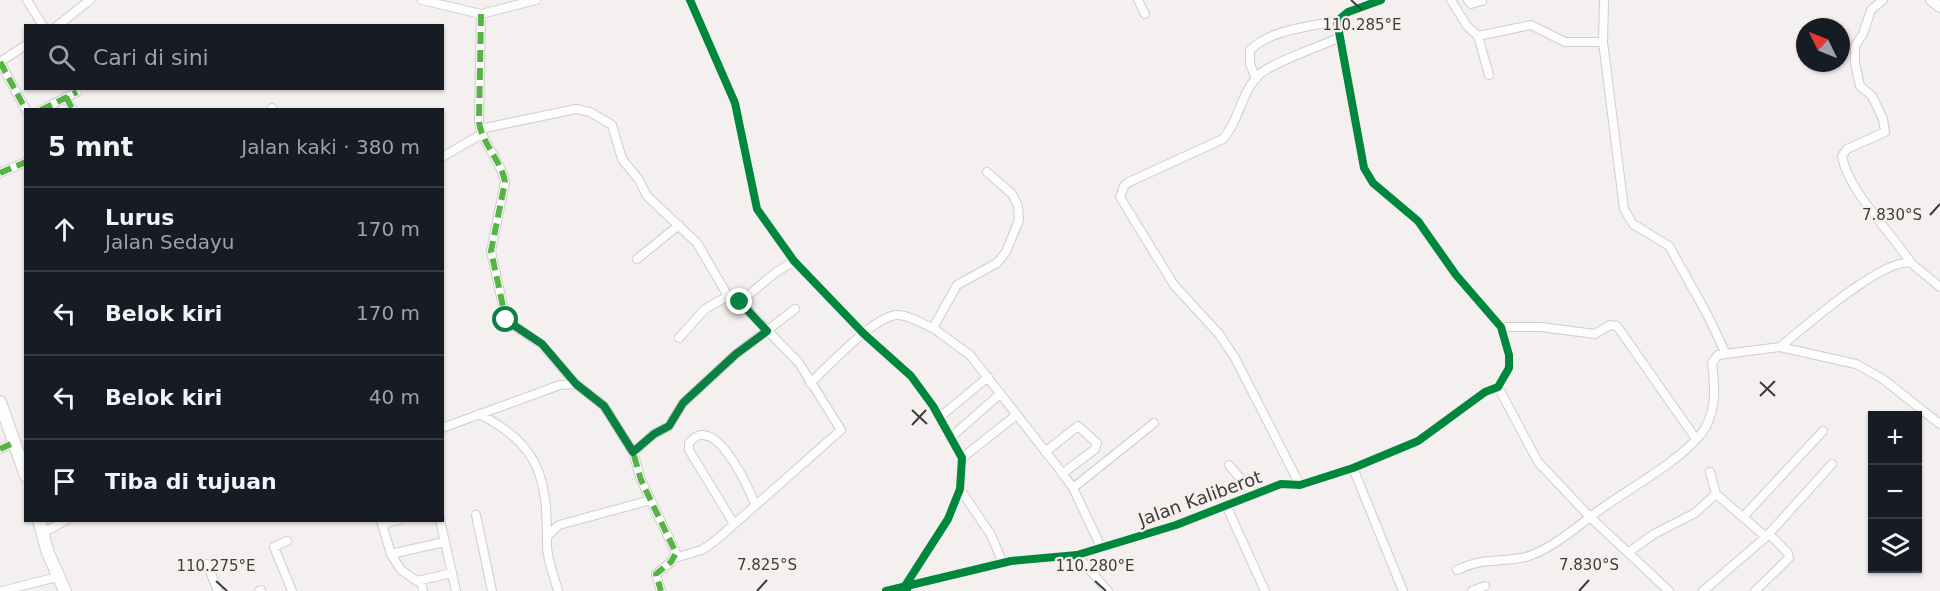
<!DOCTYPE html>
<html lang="id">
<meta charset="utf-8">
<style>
:root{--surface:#171b24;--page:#20242c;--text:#f1f3f6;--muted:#9ea1a6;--line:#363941}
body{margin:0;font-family:"DejaVu Sans",sans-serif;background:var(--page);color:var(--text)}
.controls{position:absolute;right:18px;bottom:18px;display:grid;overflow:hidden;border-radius:0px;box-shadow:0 2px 4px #0004}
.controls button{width:54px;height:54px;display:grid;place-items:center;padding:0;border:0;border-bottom:2px solid var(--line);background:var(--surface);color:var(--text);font:30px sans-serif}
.compass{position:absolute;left:1796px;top:18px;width:54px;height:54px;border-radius:50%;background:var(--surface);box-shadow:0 2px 4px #0004;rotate:313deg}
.stop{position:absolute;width:18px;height:18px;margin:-14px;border:4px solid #0b8043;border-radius:50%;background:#fff}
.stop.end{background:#0b8043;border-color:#fff;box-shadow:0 2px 6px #0008}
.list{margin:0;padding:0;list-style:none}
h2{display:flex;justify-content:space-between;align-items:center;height:78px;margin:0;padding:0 24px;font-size:26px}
h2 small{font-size:20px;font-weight:400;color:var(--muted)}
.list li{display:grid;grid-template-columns:39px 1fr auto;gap:18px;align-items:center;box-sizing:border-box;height:84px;padding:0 24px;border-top:2px solid var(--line)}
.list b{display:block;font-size:22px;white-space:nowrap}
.list p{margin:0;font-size:20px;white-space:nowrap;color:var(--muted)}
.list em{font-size:20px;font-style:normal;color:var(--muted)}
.icon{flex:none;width:33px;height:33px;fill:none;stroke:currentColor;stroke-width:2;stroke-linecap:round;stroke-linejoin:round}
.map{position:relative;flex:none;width:1940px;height:591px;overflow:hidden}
.search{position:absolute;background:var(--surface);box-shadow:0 2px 4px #0004;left:24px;top:24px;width:420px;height:66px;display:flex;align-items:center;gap:15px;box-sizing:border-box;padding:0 21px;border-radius:0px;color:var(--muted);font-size:22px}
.panel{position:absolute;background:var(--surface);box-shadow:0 2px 4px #0004;left:24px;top:108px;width:420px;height:414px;border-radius:0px}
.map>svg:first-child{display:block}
</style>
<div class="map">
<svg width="1940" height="591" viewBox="0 0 1940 591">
<rect width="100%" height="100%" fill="#f4f0ef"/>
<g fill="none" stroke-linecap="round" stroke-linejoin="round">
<defs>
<path id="minor" d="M 27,0 L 43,26
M 422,0 L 481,14 L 536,0
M 690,0 L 735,103 L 757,209 L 794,261 L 864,334 L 911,376 L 933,406 L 962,458 L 960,489 L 948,519 L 905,586 L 909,591
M 1138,0 L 1145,14
M 1451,0 L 1467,26 L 1478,36 L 1531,25 L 1565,42 L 1603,42
M 1468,0 L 1471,4 L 1482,1
M 1604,0 L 1603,42 L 1624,209 L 1633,224 L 1669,246 L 1707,314 L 1726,354
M 1883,0 L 1871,10 L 1863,34 L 1855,46 L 1855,63 L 1860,86 L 1872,96 L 1883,119 L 1885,132 L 1847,149 L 1842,156 C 1847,189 1891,232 1911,263
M 481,14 L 479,122 C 482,144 501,160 505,182 L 491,251 L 506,320 L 541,344 L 576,384 L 604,406 L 633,452 L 641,480 L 676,553 L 671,562 L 656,574 L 661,591
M 57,26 L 90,0
M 1478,36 L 1489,75
M 0,62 L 26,110
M 0,62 L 26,45
M 1256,79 L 1250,64 L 1250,50 C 1272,29 1308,27 1337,21
M 66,97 L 73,110
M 272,108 L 272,110
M 41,110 L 77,92
M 480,129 L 576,109 L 590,112 L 612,125 L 622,159 L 639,180 L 647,196 L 697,243 L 728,296 L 740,302
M 442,157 L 482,134
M 987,172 L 1012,194 L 1018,206 L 1019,220 L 1006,252 L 997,263 L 957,285 L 933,328 L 970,355 L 1060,470 L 1073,488 L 1101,547
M 0,173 L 26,162
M 637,259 L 679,225
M 1501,327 L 1541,327 L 1595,334 L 1610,325 L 1617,326 L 1696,439
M 679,338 L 705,309 L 728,296
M 1780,347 C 1803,328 1884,257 1911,263 L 1940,287
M 810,383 C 827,368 876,314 898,315 C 909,315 923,324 933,328
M 1498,387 L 1538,462 L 1590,517 C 1623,491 1676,465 1701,434 C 1717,414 1715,386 1712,363 L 1718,355 L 1780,347 L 1856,364 L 1883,379 L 1940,424
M 479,414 C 540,445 547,478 547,542 C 546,557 554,576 558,591
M 940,417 L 988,377
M 442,428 L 560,385 L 576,384
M 950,438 L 1000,394
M 0,449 L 15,442
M 633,452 L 654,434 L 669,426 L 683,403 L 736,354 L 795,309
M 1045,452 L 1078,426 L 1097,443 L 1095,449 L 1062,474
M 962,458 L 1015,416
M 1229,465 L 1254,495
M 1353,468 L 1403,591
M 1300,485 L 1235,358 L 1219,334 L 1174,285 L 1120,197 L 1124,186 L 1129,182 L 1223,139 C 1240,120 1241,91 1260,74 C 1275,61 1320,47 1340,37
M 1073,488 L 1154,423
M 960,489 L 991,535 L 1003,563
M 1716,494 L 1766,537
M 1226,505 L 1265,591
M 476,515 L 492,591
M 1744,516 L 1823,431
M 381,520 L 382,524 L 398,520
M 440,520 L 452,573
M 382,524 L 391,554
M 734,524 L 689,450 L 689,443 C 692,440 696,435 701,435 C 724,433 748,487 755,504
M 43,533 L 66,520
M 547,536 L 559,525 L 651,500
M 287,541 L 274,547 L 292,591
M 444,542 L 391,554 L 401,570 L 417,581 L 452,573 L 456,591
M 1629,552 L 1654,534 L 1695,513 L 1716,494 L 1710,472
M 1077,555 L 1108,591
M 674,558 L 702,550 L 715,541 L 841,430 L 799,363 L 740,302 L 775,273 L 794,261
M 207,564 L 218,591
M 1457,570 C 1483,558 1495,562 1521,558 C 1542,555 1574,530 1590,517 L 1669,591
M 421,582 L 423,591
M 2,591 L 57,577
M 259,591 L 261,590
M 886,591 L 1011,561 L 1077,555 L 1176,525 L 1281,484 L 1300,485 L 1353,468 L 1418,441 L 1485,392 L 1498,387 L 1509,368 L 1509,355 L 1501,327 L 1456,275 L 1418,221 L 1373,183 L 1364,168 L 1337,21 L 1348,12 L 1381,0
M 1472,591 L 1485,586
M 1703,591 L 1766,537 L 1832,464
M 1755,591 L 1789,558 L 1788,553 L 1769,534"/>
<path id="tertiary" d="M 1931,0 L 1940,7"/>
<path id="secondary" d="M 0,402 L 26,476
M 39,520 L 48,553 L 65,591"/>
</defs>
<use href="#minor" stroke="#d0cdcc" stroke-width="10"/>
<use href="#tertiary" stroke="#d0cdcc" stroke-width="12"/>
<use href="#secondary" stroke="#d0cdcc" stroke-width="14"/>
<use href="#minor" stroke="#fdfdfd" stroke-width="8"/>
<use href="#tertiary" stroke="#fdfdfd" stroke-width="10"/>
<use href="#secondary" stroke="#fdfdfd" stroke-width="12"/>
<path stroke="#57b346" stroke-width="6" stroke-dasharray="12 6" stroke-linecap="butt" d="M 481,14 L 479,122 C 482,144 501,160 505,182 L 491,251 L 506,320 L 541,344 L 576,384 L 604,406 L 633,452 L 641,480 L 676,553 L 671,562 L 656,574 L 661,591
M 0,62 L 26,110
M 66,97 L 73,110
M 41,110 L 77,92
M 0,173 L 26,162
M 0,449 L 15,442"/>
<defs>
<path id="cycleway" d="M 690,0 L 735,103 L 757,209 L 794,261 L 864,334 L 911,376 L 933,406 L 962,458 L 960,489 L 948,519 L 905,586 L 907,589
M 886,591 L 1011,561 L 1077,555 L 1176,525 L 1281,484 L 1300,485 L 1353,468 L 1418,441 L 1485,392 L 1498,387 L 1509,368 L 1509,355 L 1501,327 L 1456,275 L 1418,221 L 1373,183 L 1364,168 L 1337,21 L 1348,12 L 1381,0"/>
</defs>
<use href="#cycleway" stroke="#f6efed" stroke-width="11"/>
<use href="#cycleway" stroke="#00873e" stroke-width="8"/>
</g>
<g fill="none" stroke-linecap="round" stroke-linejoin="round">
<path stroke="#0b8043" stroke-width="8" d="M 506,320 L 542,344 L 576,384 L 604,406 L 633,452 L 654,434 L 669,426 L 683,403 L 736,354 L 767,331 L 740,302"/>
</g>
<path fill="none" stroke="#3e3c3b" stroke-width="2" d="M 1351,0 L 1362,10M 1930,215 L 1940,204M 1760,382 L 1775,396M 1760,396 L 1775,381M 912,410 L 927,424M 912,425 L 926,410M 216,581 L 227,591M 1095,581 L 1106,591M 757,591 L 767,580M 1579,591 L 1589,580"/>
<g text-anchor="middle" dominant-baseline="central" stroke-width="4.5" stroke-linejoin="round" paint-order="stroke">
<g font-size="18" fill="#3e3c3b" stroke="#f6efed">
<text transform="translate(1200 498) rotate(-20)">Jalan Kaliberot</text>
</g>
</g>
<g font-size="15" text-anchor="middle" fill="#3e3c3b" stroke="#f6efed" stroke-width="4.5" stroke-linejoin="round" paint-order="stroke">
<text x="1362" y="30">110.285°E</text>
<text x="1892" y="220">7.830°S</text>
<text x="767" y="570">7.825°S</text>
<text x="1589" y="570">7.830°S</text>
<text x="216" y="571">110.275°E</text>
<text x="1095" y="571">110.280°E</text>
</g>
</svg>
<div class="controls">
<button>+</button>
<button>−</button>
<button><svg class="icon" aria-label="layers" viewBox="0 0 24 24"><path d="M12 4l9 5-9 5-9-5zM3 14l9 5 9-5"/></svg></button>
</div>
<svg class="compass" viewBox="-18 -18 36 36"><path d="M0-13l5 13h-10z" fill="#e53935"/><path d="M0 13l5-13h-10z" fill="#9ea1a6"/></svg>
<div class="stop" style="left:506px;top:320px"></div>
<div class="stop end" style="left:740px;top:302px"></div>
<div class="search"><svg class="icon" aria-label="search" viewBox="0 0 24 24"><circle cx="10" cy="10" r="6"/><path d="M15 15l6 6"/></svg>Cari di sini</div>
<section class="panel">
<h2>5 mnt<small>Jalan kaki · 380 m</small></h2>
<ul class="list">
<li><svg class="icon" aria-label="ahead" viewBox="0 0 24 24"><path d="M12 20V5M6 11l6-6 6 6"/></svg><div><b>Lurus</b><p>Jalan Sedayu</p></div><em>170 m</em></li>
<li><svg class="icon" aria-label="left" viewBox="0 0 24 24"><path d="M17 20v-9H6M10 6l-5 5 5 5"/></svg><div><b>Belok kiri</b></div><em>170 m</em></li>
<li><svg class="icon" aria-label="left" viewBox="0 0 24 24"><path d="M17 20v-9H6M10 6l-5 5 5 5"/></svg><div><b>Belok kiri</b></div><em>40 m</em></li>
<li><svg class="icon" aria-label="arrive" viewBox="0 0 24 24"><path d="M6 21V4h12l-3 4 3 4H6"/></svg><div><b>Tiba di tujuan</b></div></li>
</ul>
</section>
</div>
